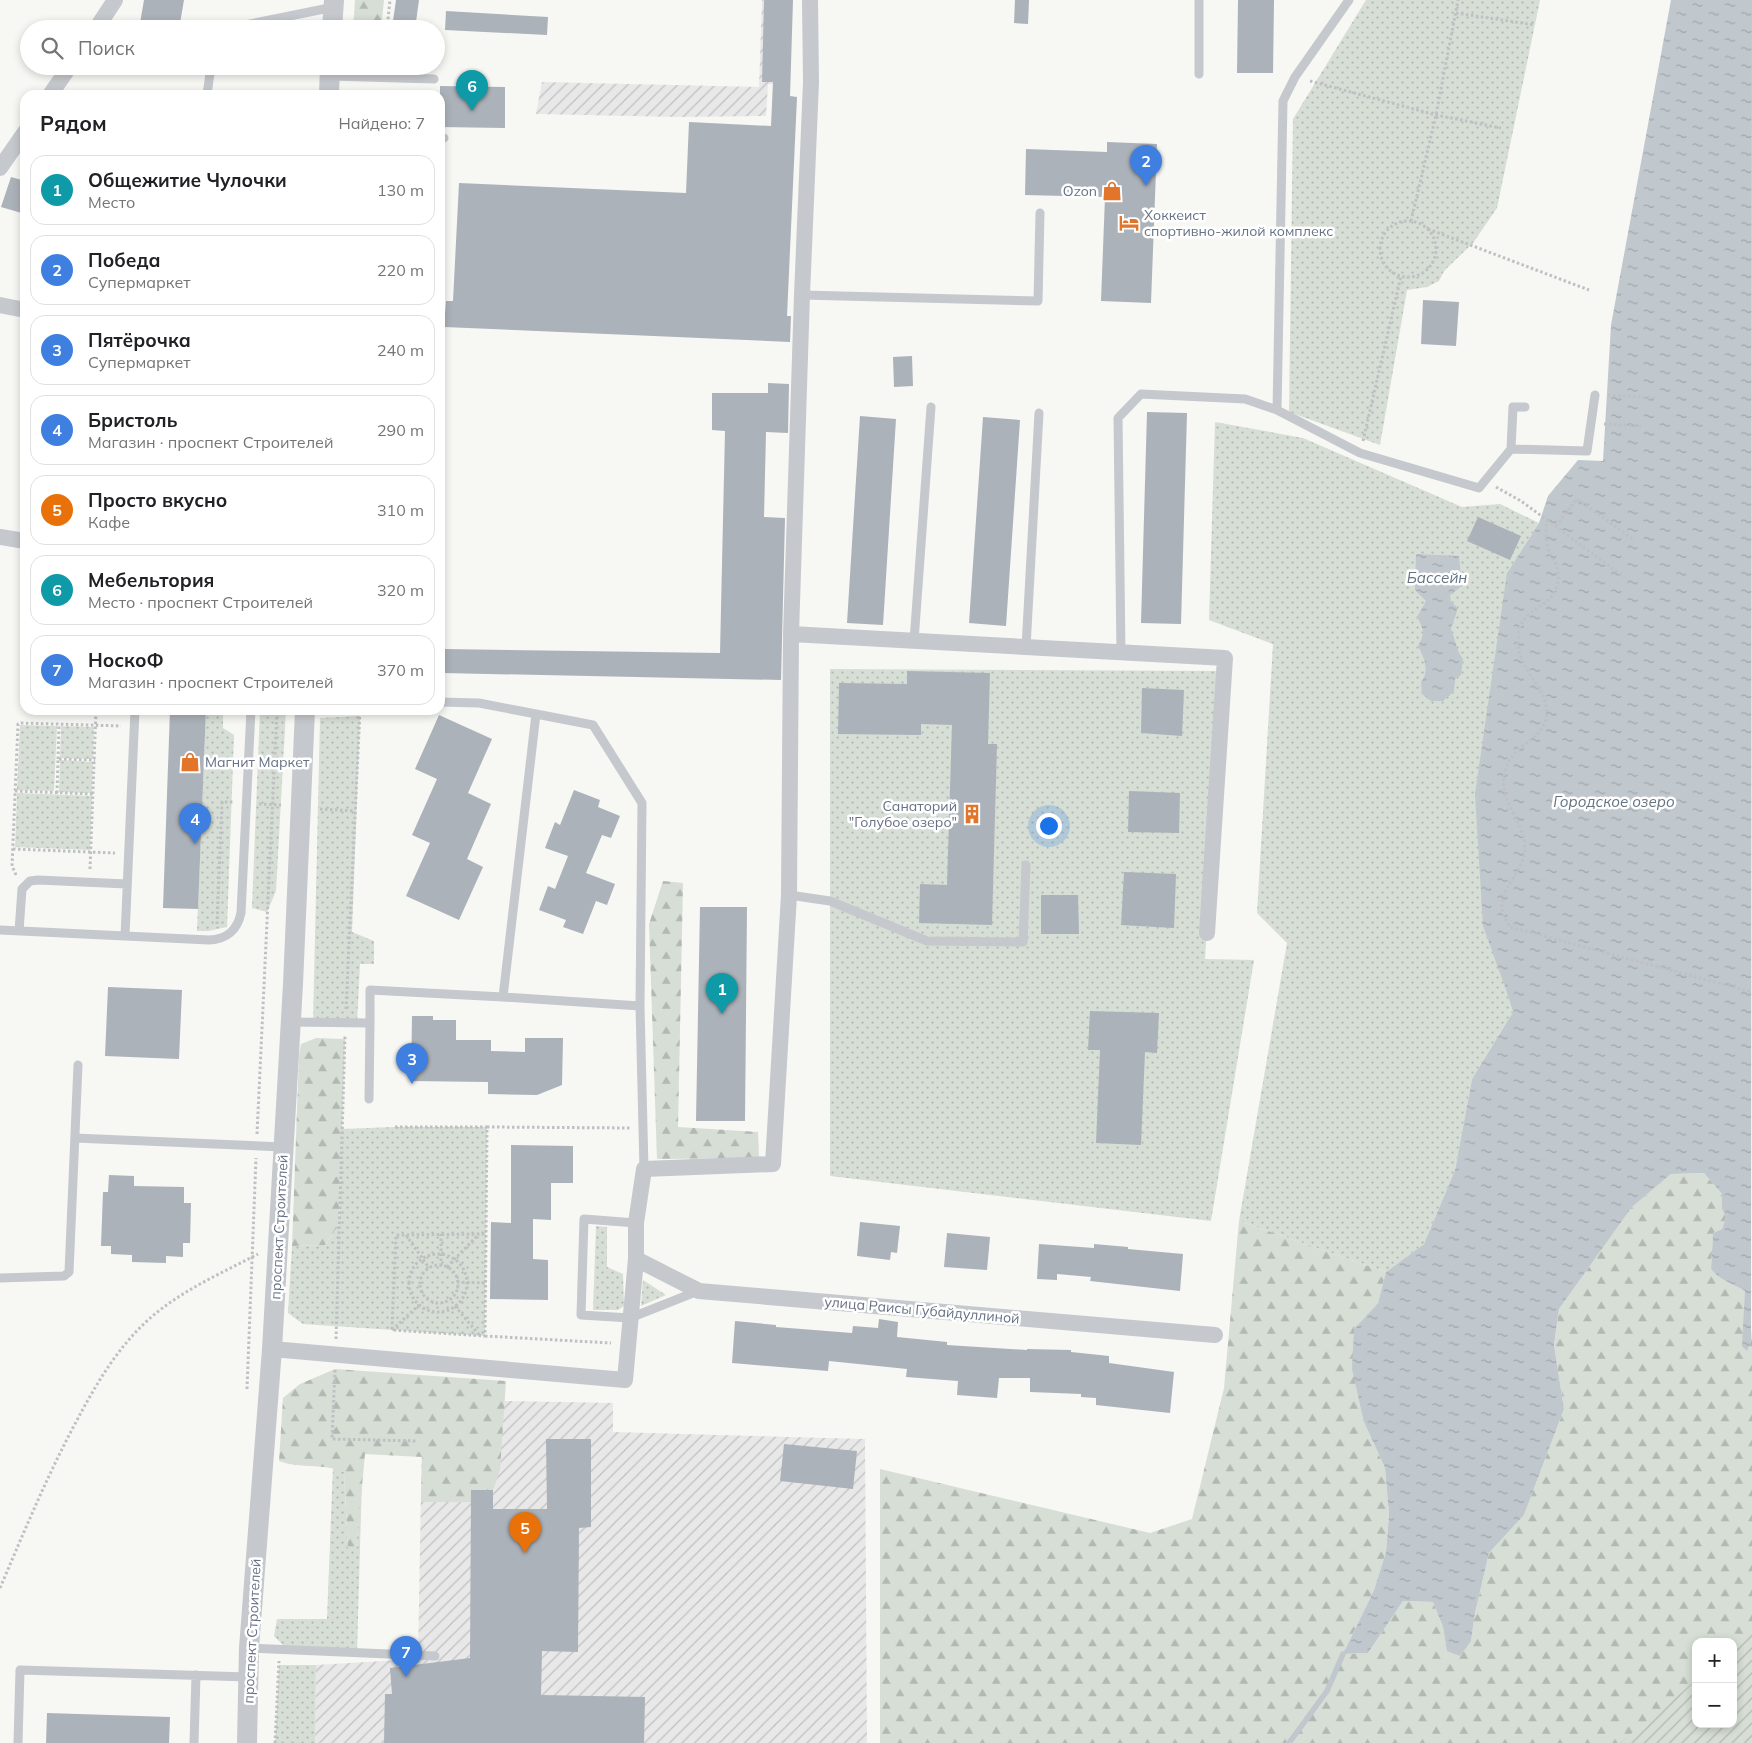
<!DOCTYPE html>
<html lang="ru">
<meta charset="utf-8">
<style>
:root{--surface:#fff;--page:#f2f2f2;--text:#202124;--muted:#757577;--line:#e0e0e0;--accent:#1a73e8}
body{margin:0;font-family:Mulish,sans-serif;background:var(--page);color:var(--text)}
.controls{position:absolute;right:15px;bottom:15px;display:grid;overflow:hidden;border-radius:10px;box-shadow:0 2px 8px #0003}
.controls button{width:45px;height:45px;display:grid;place-items:center;padding:0;border:0;border-bottom:1px solid var(--line);background:var(--surface);color:var(--text);font:25px sans-serif}
.you{position:absolute;left:1048px;top:825px;width:18px;height:18px;margin:-12px;border:4px solid #fff;border-radius:50%;background:#1a73e8;box-shadow:0 0 0 8px #1a73e833}
.badge{display:grid;place-items:center;width:32px;height:32px;border-radius:50%;background:var(--accent);color:#fff;font-size:16px;font-weight:700}
.pin{position:absolute;translate:-50% -41px;filter:drop-shadow(0 1px 2px #0008)}
.pin::after{content:'';position:absolute;top:26px;width:18px;height:15px;background:inherit;clip-path:polygon(0 0,100% 0,50% 100%)}
.list{margin:0;padding:0;list-style:none}
h2{display:flex;justify-content:space-between;align-items:center;height:65px;margin:0;padding:0 20px;font-size:21px}
h2 small{font-size:16px;font-weight:400;color:var(--muted)}
.list li{display:grid;grid-template-columns:32px 1fr auto;gap:15px;align-items:center;box-sizing:border-box;height:70px;margin:0 10px 10px;padding:0 10px;border:1px solid var(--line);border-radius:15px}
.list b{display:block;font-size:19px;white-space:nowrap}
.list p{margin:0;font-size:16px;white-space:nowrap;color:var(--muted)}
.list em{font-size:16px;font-style:normal;color:var(--muted)}
.icon{flex:none;width:28px;height:28px;fill:none;stroke:currentColor;stroke-width:2;stroke-linecap:round;stroke-linejoin:round}
.map{position:relative;flex:none;width:1752px;height:1743px;overflow:hidden}
.search{position:absolute;background:var(--surface);box-shadow:0 2px 8px #0003;left:20px;top:20px;width:425px;height:55px;display:flex;align-items:center;gap:12px;box-sizing:border-box;padding:0 18px;border-radius:28px;color:var(--muted);font-size:19px}
.panel{position:absolute;background:var(--surface);box-shadow:0 2px 8px #0003;left:20px;top:90px;width:425px;height:625px;border-radius:15px}
.map>svg:first-child{display:block}
</style>
<div class="map">
<svg width="1752" height="1743" viewBox="0 0 1752 1743">
<defs>
<pattern id="industrial-furrows" width="10" height="10" patternUnits="userSpaceOnUse" patternTransform="scale(1.25)"><rect width="10" height="10" fill="#e8e8e8"/><path d="M-1 1l2-2M0 10L10 0M9 11l2-2" fill="none" stroke="#c0c0c2"/></pattern>
<pattern id="grass-dots" width="8" height="8" patternUnits="userSpaceOnUse" patternTransform="scale(1.25)"><rect width="8" height="8" fill="#d7ded5"/><path d="M2 2h.1M6 6h.1" fill="none" stroke="#b2b8b2" stroke-width="1.8" stroke-linecap="round"/></pattern>
<pattern id="forest-firs" width="22" height="20" patternUnits="userSpaceOnUse" patternTransform="scale(1.25)"><rect width="22" height="20" fill="#d7ded5"/><path d="M5 1l3.5 6h-7zM16 11l3.5 6h-7z" fill="#b2b8b2"/></pattern>
<pattern id="garden-furrows" width="10" height="10" patternUnits="userSpaceOnUse" patternTransform="scale(1.25)"><rect width="10" height="10" fill="#d7ded5"/><path d="M-1 1l2-2M0 10L10 0M9 11l2-2" fill="none" stroke="#b2b8b2"/></pattern>
<pattern id="water-ripples" width="26" height="14" patternUnits="userSpaceOnUse" patternTransform="scale(1.25)"><rect width="26" height="14" fill="#c0c7cd"/><path d="M2 4q2-2 4 0t4 0M15 11q2-2 4 0t4 0" fill="none" stroke="#a0a6ac"/></pattern>
</defs>
<rect width="100%" height="100%" fill="#f7f7f4"/>
<path fill="url(#industrial-furrows)" d="M 762,0 L 791,0 L 787,85 L 768,84 L 766,116 L 677,117 L 536,114 L 542,82 L 759,87 Z
M 505,1401 L 613,1403 L 613,1432 L 865,1439 L 867,1743 L 315,1743 L 316,1665 L 418,1659 L 422,1435 Z"/>
<path fill="url(#grass-dots)" d="M 1366,0 L 1540,0 L 1497,208 L 1473,243 L 1444,271 L 1439,281 L 1427,287 L 1407,290 L 1380,445 L 1289,412 L 1293,119 Z
M 1215,422 L 1303,438 L 1462,507 L 1500,504 L 1539,523 L 1507,573 L 1504,984 L 1513,1012 L 1472,1079 L 1455,1170 L 1424,1244 L 1386,1272 L 1239,1221 L 1287,943 L 1257,913 L 1273,644 L 1209,620 Z
M 830,669 L 1223,671 L 1205,959 L 1254,960 L 1211,1221 L 830,1176 Z
M 206,710 L 223,710 L 223,728 L 234,735 L 227,927 L 208,931 L 197,931 Z
M 260,710 L 286,710 L 276,891 L 267,912 L 252,908 Z
M 360,716 L 352,932 L 374,941 L 374,964 L 360,964 L 357,1023 L 313,1023 L 320,718 Z
M 20,725 L 57,726 L 54,791 L 17,790 Z
M 61,726 L 94,727 L 93,759 L 60,758 Z
M 60,760 L 93,762 L 92,793 L 59,792 Z
M 17,793 L 92,796 L 90,850 L 15,847 Z
M 395,1127 L 487,1127 L 485,1336 L 303,1324 L 288,1313 L 292,1246 L 325,1245 L 339,1224 L 342,1129 Z
M 596,1226 L 607,1227 L 607,1267 L 623,1274 L 624,1306 L 618,1310 L 593,1310 Z
M 643,1280 L 666,1295 L 641,1306 Z
M 333,1467 L 344,1472 L 348,1550 L 356,1550 L 362,1479 L 357,1652 L 287,1649 L 274,1636 L 277,1619 L 327,1619 Z
M 279,1665 L 316,1665 L 315,1743 L 275,1743 Z"/>
<path fill="url(#forest-firs)" fill-rule="evenodd" d="M 355,0 L 384,0 L 381,29 L 353,29 Z
M 663,881 L 683,883 L 678,1127 L 758,1132 L 759,1158 L 657,1159 L 649,924 Z
M 316,1038 L 345,1039 L 339,1224 L 325,1245 L 292,1246 L 299,1055 L 301,1044 Z
M 1704,1173 L 1722,1194 L 1722,1209 L 1726,1217 L 1722,1229 L 1713,1233 L 1711,1269 C 1719,1280 1733,1284 1745,1291 L 1751,1340 L 1752,1329 L 1752,1743 L 880,1743 L 880,1469 L 1150,1533 L 1192,1519 L 1224,1388 L 1239,1221 L 1386,1272 L 1378,1303 L 1354,1329 L 1364,1422 L 1385,1468 L 1389,1515 L 1386,1552 L 1374,1590 L 1343,1654 L 1368,1653 L 1403,1601 L 1433,1602 L 1443,1627 L 1447,1650 L 1471,1641 L 1475,1613 L 1489,1553 L 1524,1515 L 1564,1409 L 1554,1345 L 1559,1309 L 1632,1207 L 1671,1174 ZM 1696,1642 L 1733,1642 L 1733,1724 L 1696,1724 Z
M 335,1369 L 506,1381 L 500,1470 L 493,1490 L 471,1490 L 471,1502 L 421,1502 L 422,1457 L 365,1454 L 356,1551 L 348,1550 L 344,1472 C 323,1463 300,1469 279,1461 L 283,1398 L 300,1384 Z"/>
<path fill="url(#garden-furrows)" d="M 1752,1633 L 1752,1743 L 1620,1743 L 1696,1680 L 1696,1724 L 1733,1724 L 1733,1649 Z"/>
<path fill="url(#water-ripples)" d="M 1671,0 L 1752,0 L 1751,1340 L 1747,1351 L 1742,1346 L 1745,1291 C 1733,1284 1719,1280 1711,1269 L 1713,1233 L 1722,1229 L 1726,1217 L 1722,1209 L 1722,1194 L 1704,1173 L 1671,1174 L 1632,1207 L 1559,1309 L 1554,1345 L 1564,1409 L 1524,1515 L 1489,1553 L 1475,1613 L 1471,1641 L 1460,1656 L 1447,1651 L 1443,1627 L 1433,1602 L 1403,1601 L 1368,1653 L 1343,1654 L 1374,1590 L 1386,1552 L 1389,1515 L 1385,1468 L 1364,1422 L 1352,1369 L 1354,1329 L 1378,1303 L 1386,1272 L 1424,1244 L 1455,1170 L 1472,1079 L 1513,1012 L 1504,984 L 1483,926 L 1475,794 L 1507,573 L 1539,523 L 1548,496 L 1578,460 L 1603,461 L 1611,325 Z
M 1416,554 L 1459,556 L 1462,586 L 1450,595 L 1451,602 L 1457,607 C 1457,616 1453,620 1451,629 C 1456,640 1455,648 1463,659 L 1461,675 L 1455,679 L 1454,691 L 1443,701 L 1431,701 L 1422,694 L 1421,682 C 1430,671 1424,657 1418,646 C 1425,634 1424,629 1417,617 L 1426,601 L 1415,590 Z"/>
<g fill="none" stroke-linecap="round" stroke-linejoin="round">
<path stroke="#c0c7cd" stroke-width="5.5" d="M 1289,1743 L 1327,1691 L 1343,1654"/>
</g>
<path fill="#acb2b9" d="M 144,0 L 184,0 L 179,29 L 139,29 Z
M 396,0 L 419,0 L 415,29 L 392,28 Z
M 764,0 L 793,0 L 790,96 L 797,97 L 787,316 L 791,316 L 790,342 L 444,327 L 446,301 L 453,301 L 459,183 L 686,193 L 689,122 L 771,126 L 773,82 L 762,82 Z
M 1015,0 L 1029,0 L 1028,24 L 1014,23 Z
M 1238,0 L 1274,0 L 1273,73 L 1237,73 Z
M 446,11 L 548,17 L 547,35 L 445,30 Z
M 440,86 L 505,87 L 505,128 L 440,127 Z
M 1107,142 L 1157,144 L 1151,303 L 1101,301 L 1105,197 L 1025,195 L 1026,149 L 1107,152 Z
M 11,177 L 25,181 L 25,214 L 1,207 Z
M 1423,300 L 1459,302 L 1456,346 L 1421,344 Z
M 912,356 L 913,386 L 894,387 L 893,357 Z
M 768,383 L 789,384 L 788,433 L 766,432 L 764,517 L 785,518 L 781,680 L 443,673 L 444,649 L 720,653 L 725,431 L 712,430 L 712,393 L 768,393 Z
M 1147,412 L 1187,413 L 1181,624 L 1141,623 Z
M 860,416 L 896,419 L 883,625 L 847,623 Z
M 983,417 L 1020,420 L 1006,626 L 969,623 Z
M 1478,517 L 1521,536 L 1510,560 L 1467,541 Z
M 907,671 L 990,673 L 988,744 L 997,744 L 992,925 L 919,923 L 920,884 L 947,885 L 952,725 L 921,724 L 921,735 L 838,734 L 839,683 L 907,684 Z
M 1142,688 L 1184,690 L 1182,736 L 1141,733 Z
M 170,710 L 206,710 L 198,909 L 163,908 Z
M 439,715 L 492,739 L 468,793 L 491,804 L 467,859 L 483,867 L 459,920 L 406,896 L 430,843 L 412,835 L 437,779 L 415,769 Z
M 574,790 L 600,800 L 598,807 L 620,816 L 611,838 L 602,835 L 586,873 L 615,884 L 607,905 L 596,901 L 583,934 L 563,927 L 566,920 L 539,910 L 548,886 L 555,889 L 568,856 L 545,848 L 555,822 L 560,825 Z
M 1129,791 L 1180,793 L 1179,833 L 1128,832 Z
M 1124,872 L 1176,874 L 1174,928 L 1121,925 Z
M 1041,895 L 1078,895 L 1079,934 L 1041,934 Z
M 700,907 L 747,907 L 745,1121 L 696,1121 Z
M 108,987 L 182,990 L 179,1059 L 105,1056 Z
M 1090,1011 L 1159,1013 L 1157,1053 L 1145,1052 L 1141,1145 L 1096,1143 L 1100,1050 L 1088,1050 Z
M 412,1016 L 433,1016 L 433,1020 L 456,1020 L 456,1040 L 491,1040 L 491,1051 L 525,1052 L 525,1038 L 563,1038 L 562,1085 L 537,1095 L 488,1094 L 488,1082 L 411,1081 Z
M 511,1145 L 573,1146 L 573,1183 L 551,1183 L 551,1220 L 533,1219 L 533,1259 L 548,1260 L 548,1300 L 490,1299 L 491,1222 L 511,1223 Z
M 109,1175 L 134,1176 L 134,1186 L 184,1187 L 184,1203 L 191,1203 L 190,1243 L 183,1243 L 183,1257 L 166,1256 L 166,1263 L 132,1262 L 132,1255 L 111,1254 L 111,1246 L 101,1246 L 103,1192 L 108,1192 Z
M 860,1222 L 900,1226 L 897,1253 L 891,1252 L 890,1260 L 857,1256 Z
M 947,1233 L 990,1237 L 987,1270 L 944,1267 Z
M 1039,1244 L 1094,1248 L 1094,1244 L 1128,1247 L 1128,1249 L 1183,1254 L 1180,1291 L 1090,1281 L 1091,1277 L 1057,1274 L 1057,1280 L 1037,1279 Z
M 879,1319 L 898,1322 L 897,1337 L 947,1342 L 947,1345 L 1027,1350 L 1027,1349 L 1071,1350 L 1071,1352 L 1109,1356 L 1109,1363 L 1174,1372 L 1170,1413 L 1096,1405 L 1096,1398 L 1081,1397 L 1081,1394 L 1030,1392 L 1030,1378 L 999,1378 L 997,1398 L 957,1395 L 958,1381 L 906,1377 L 907,1369 L 829,1361 L 828,1371 L 732,1363 L 735,1321 L 776,1325 L 776,1327 L 852,1333 L 853,1326 L 878,1328 Z
M 546,1439 L 591,1439 L 591,1527 L 579,1528 L 578,1652 L 542,1651 L 541,1695 L 645,1697 L 644,1743 L 384,1743 L 385,1694 L 392,1694 L 390,1668 L 470,1658 L 471,1490 L 493,1490 L 493,1509 L 547,1509 Z
M 784,1444 L 857,1451 L 853,1489 L 780,1481 Z
M 47,1713 L 170,1717 L 169,1743 L 46,1743 Z"/>
<g fill="none" stroke-linecap="round" stroke-linejoin="round">
<path stroke="#bfc0c3" stroke-width="3" stroke-dasharray="2.5 2.5" stroke-linecap="butt" d="M 1456,13 L 1535,25
M 387,29 L 390,0
M 1310,81 L 1436,115 L 1501,128
M 1411,221 L 1436,115 L 1458,0
M1380 249a28 28 0 1 1 56 0a28 28 0 1 1-56 0Z
M 1428,229 L 1589,290
M 1608,395 L 1655,398
M 1604,424 L 1641,426
M 1363,441 L 1401,276
M 1496,487 L 1521,501 L 1547,520 C 1546,530 1545,540 1549,550 C 1556,566 1562,570 1556,589 C 1549,610 1517,607 1518,642 C 1519,674 1552,690 1546,719 C 1541,742 1511,744 1505,771 C 1497,801 1525,821 1525,850 C 1524,872 1496,891 1503,913 C 1504,918 1508,923 1510,927 L 1752,992
M 1547,520 L 1624,577
M 1556,526 L 1577,499 L 1634,540
M 58,759 L 59,724
M 15,791 L 93,794
M 57,793 L 58,759 L 95,760
M 259,804 L 281,805
M 320,809 L 355,811
M 13,849 L 115,853
M 90,869 L 96,710
M 16,875 L 12,866 L 18,724 L 21,723 L 121,726
M 217,924 L 222,802 L 233,802
M 346,1009 L 360,710
M 395,1127 L 487,1127 L 485,1336 L 392,1330 L 396,1235 L 486,1234
M 487,1127 L 631,1128
M 257,1134 L 277,710
M 406,1235 L 429,1268
M409 1283a29 29 0 1 1 58 0a29 29 0 1 1-58 0Z
M420 1284a19 19 0 1 1 38 0a19 19 0 1 1-38 0Z
M 441,1266 L 441,1234
M 447,1267 L 479,1234
M 457,1282 L 485,1283
M 455,1306 L 480,1336
M 392,1330 L 419,1305
M 485,1336 L 611,1343
M 336,1339 L 345,1035
M 335,1370 L 332,1439 L 416,1441
M 247,1389 L 256,1158
M 0,1588 C 24,1532 47,1476 76,1422 C 95,1386 117,1348 148,1320 C 180,1291 220,1274 258,1254
M 275,1743 L 279,1661"/>
<path stroke="#c5c8cc" stroke-width="9" d="M 225,29 L 334,7
M 1199,74 L 1199,0
M 330,76 L 434,79
M 207,95 L 211,66
M 440,138 L 444,138
M 802,295 L 1038,301 L 1040,213
M 1277,410 L 1283,101 L 1295,77 L 1349,0
M 1511,449 L 1587,451 L 1595,395
M 914,641 L 931,407
M 1026,647 L 1039,413
M 1121,653 L 1118,418 L 1141,394 L 1245,399 L 1277,410 L 1360,453 L 1479,488 L 1511,449 L 1513,407 L 1525,407
M 135,710 L 125,936 L 209,940 C 227,939 237,931 241,913 L 251,710
M 789,895 L 830,901 L 927,941 L 1023,942 L 1026,865
M 0,930 L 125,936
M 19,931 L 22,889 L 30,881 L 38,880 L 127,884
M 503,997 L 640,1006 L 642,803 L 593,725 L 536,714
M 640,1006 L 644,1169
M 291,1022 L 370,1023 L 370,990 L 503,997 L 536,714 L 479,703 L 440,702
M 369,1099 L 370,1023
M 75,1138 L 283,1147
M 636,1223 L 584,1219 L 581,1315 L 630,1318 L 698,1291
M 0,1278 L 64,1276 L 69,1272 L 78,1065
M 249,1648 L 435,1656
M 18,1743 L 20,1670 L 248,1677
M 194,1743 L 196,1675"/>
<path stroke="#c5c8cc" stroke-width="16" d="M 96,29 L 115,0
M 50,95 L 70,66
M 0,168 L 25,132
M 0,305 L 25,310
M 0,537 L 25,541
M 791,634 L 1225,658 L 1207,933
M 636,1259 L 699,1291 L 1215,1335
M 272,1349 L 625,1380 L 636,1259 L 636,1223 L 644,1169 L 773,1164 L 789,895 L 791,634 L 802,295 L 811,82 L 810,0"/>
<path stroke="#c5c8cc" stroke-width="20" d="M 332,29 L 334,0
M 329,95 L 330,66
M 247,1743 L 249,1648 L 272,1349 L 293,984 L 305,710"/>
</g>
<defs>
<symbol id="shop-bare" viewBox="-9 -9 18 18"><path d="M-5-2.5h2.3a2.7 3.5 0 0 1 5.4 0H5L5.5 6h-11ZM-1.5-2.5h3a1.5 2.3 0 0 0-3 0Z" fill="#e2752a" stroke="#fff" stroke-width="2.5" paint-order="stroke"/></symbol>
<symbol id="hotel-bare" viewBox="-9 -9 18 18"><path d="M-6-4.5h1.5V1H6V5H4.5V3h-9V5H-6ZM-4 0a1.8 1.8 0 1 1 3.6 0ZM.5 0V-2.5h3Q6-2.5 6 0Z" fill="#e2752a" stroke="#fff" stroke-width="2.5" paint-order="stroke"/></symbol>
<symbol id="building-bare" viewBox="-9 -9 18 18"><path d="M-4-6H4V6H1V3H-1V6H-4ZM-2.5-4.3h1.7v1.8h-1.7ZM.8-4.3h1.7v1.8H.8ZM-2.5-1h1.7V.8h-1.7ZM.8-1h1.7V.8H.8Z" fill="#e2752a" stroke="#fff" stroke-width="2.5" paint-order="stroke"/></symbol>
</defs>
<g fill-rule="evenodd">
<use href="#shop-bare" x="1098" y="177" width="28" height="28"/>
<use href="#hotel-bare" x="1115" y="209" width="28" height="28"/>
<use href="#shop-bare" x="176" y="748" width="28" height="28"/>
<use href="#building-bare" x="958" y="800" width="28" height="28"/>
</g>
<g text-anchor="middle" dominant-baseline="central" stroke-width="5" stroke-linejoin="round" paint-order="stroke">
<g font-size="14" fill="#667285" stroke="#fff" text-anchor="end">
<text x="1097" y="191">Ozon</text>
<text x="1144" y="215" text-anchor="start">Хоккеист<tspan x="1144" dy="16">спортивно-жилой комплекс</tspan></text>
<text x="205" y="762" text-anchor="start">Магнит Маркет</text>
<text x="957" y="806">Санаторий<tspan x="957" dy="16">"Голубое озеро"</tspan></text>
</g>
<g font-size="14" fill="#667285" stroke="#fff">
<text transform="translate(279 1227) rotate(-87)">проспект Строителей</text>
<text transform="translate(922 1310) rotate(5)">улица Раисы Губайдуллиной</text>
<text transform="translate(252 1631) rotate(-87)">проспект Строителей</text>
</g>
<g font-size="15" font-style="italic" fill="#637381" stroke="#fff">
<text x="1437" y="577">Бассейн</text>
<text x="1614" y="801">Городское озеро</text>
</g>
</g>
</svg>
<div class="controls">
<button>+</button>
<button>−</button>
</div>
<div class="you"></div>
<div class="pin badge" style="left:722px;top:1014px;background:#0f9aa8">1</div>
<div class="pin badge" style="left:1146px;top:186px;background:#3f7fe0">2</div>
<div class="pin badge" style="left:412px;top:1084px;background:#3f7fe0">3</div>
<div class="pin badge" style="left:195px;top:844px;background:#3f7fe0">4</div>
<div class="pin badge" style="left:525px;top:1553px;background:#e8710a">5</div>
<div class="pin badge" style="left:472px;top:111px;background:#0f9aa8">6</div>
<div class="pin badge" style="left:406px;top:1677px;background:#3f7fe0">7</div>
<div class="search"><svg class="icon" aria-label="search" viewBox="0 0 24 24"><circle cx="10" cy="10" r="6"/><path d="M15 15l6 6"/></svg>Поиск</div>
<section class="panel">
<h2>Рядом<small>Найдено: 7</small></h2>
<ul class="list">
<li><span class="badge" style="background:#0f9aa8">1</span><div><b>Общежитие Чулочки</b><p>Место</p></div><em>130 m</em></li>
<li><span class="badge" style="background:#3f7fe0">2</span><div><b>Победа</b><p>Супермаркет</p></div><em>220 m</em></li>
<li><span class="badge" style="background:#3f7fe0">3</span><div><b>Пятёрочка</b><p>Супермаркет</p></div><em>240 m</em></li>
<li><span class="badge" style="background:#3f7fe0">4</span><div><b>Бристоль</b><p>Магазин · проспект Строителей</p></div><em>290 m</em></li>
<li><span class="badge" style="background:#e8710a">5</span><div><b>Просто вкусно</b><p>Кафе</p></div><em>310 m</em></li>
<li><span class="badge" style="background:#0f9aa8">6</span><div><b>Мебельтория</b><p>Место · проспект Строителей</p></div><em>320 m</em></li>
<li><span class="badge" style="background:#3f7fe0">7</span><div><b>НоскоФ</b><p>Магазин · проспект Строителей</p></div><em>370 m</em></li>
</ul>
</section>
</div>
